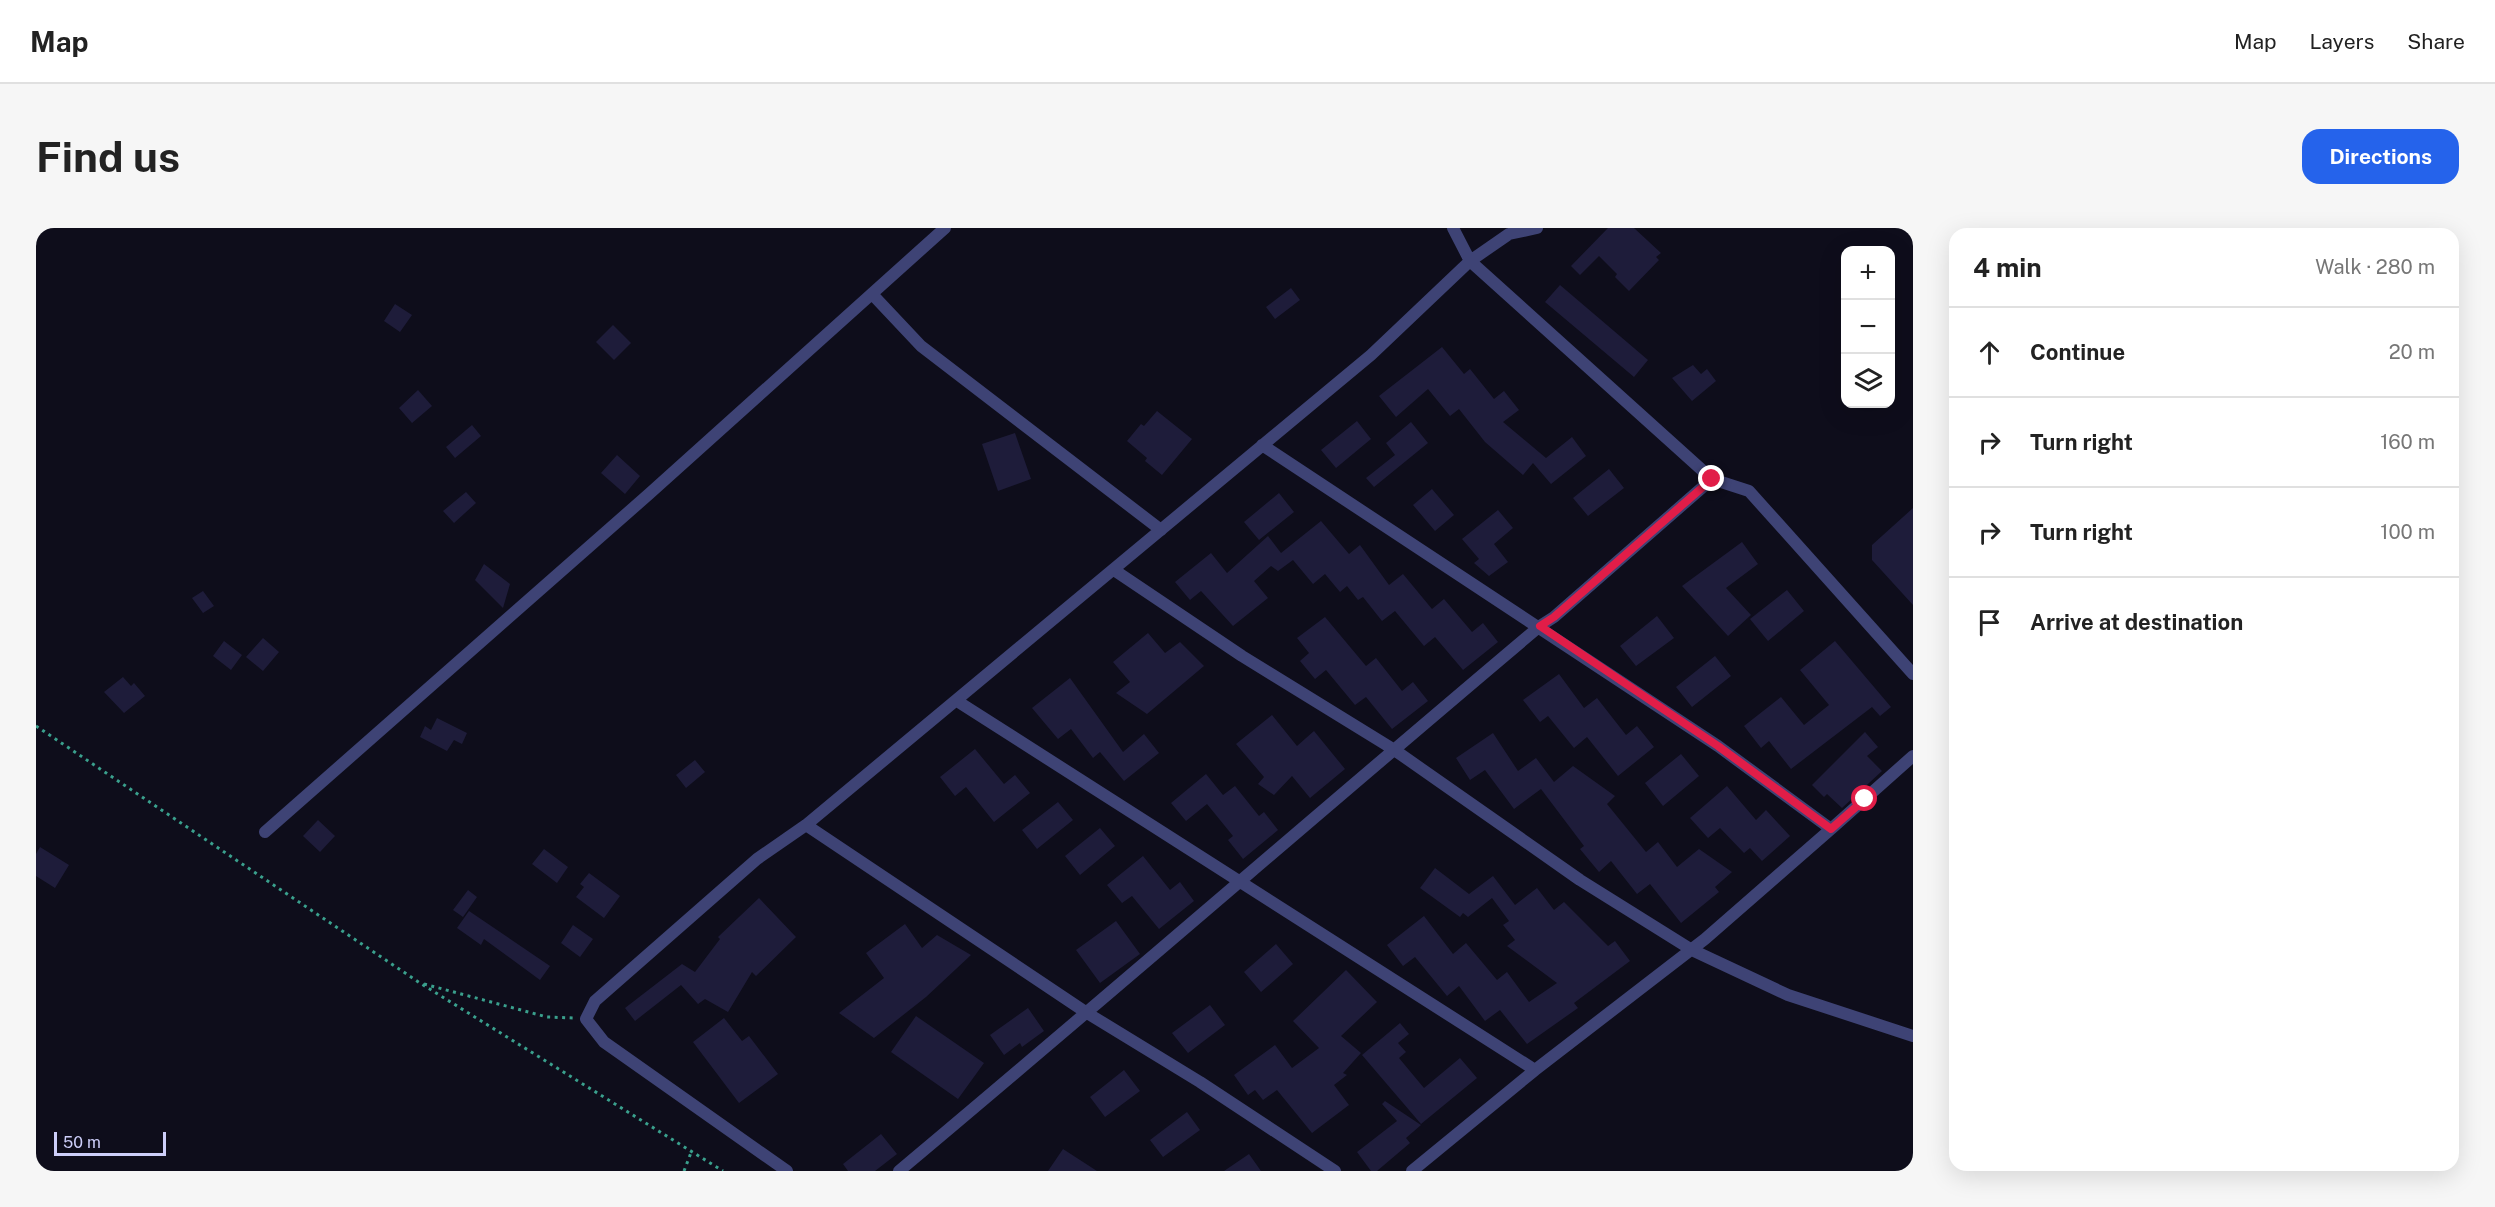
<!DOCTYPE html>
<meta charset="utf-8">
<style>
:root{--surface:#fff;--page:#f6f6f6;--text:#222;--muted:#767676;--line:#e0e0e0;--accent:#2563eb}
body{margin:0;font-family:"Public Sans",sans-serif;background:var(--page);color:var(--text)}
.controls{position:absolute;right:18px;top:18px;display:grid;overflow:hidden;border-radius:12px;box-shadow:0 6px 24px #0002}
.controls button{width:54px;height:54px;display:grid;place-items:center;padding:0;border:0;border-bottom:2px solid var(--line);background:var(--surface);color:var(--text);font:30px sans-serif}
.scale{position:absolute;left:18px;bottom:15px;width:112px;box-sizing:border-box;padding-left:6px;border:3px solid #cdcef9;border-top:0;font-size:16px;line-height:21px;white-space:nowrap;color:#cdcef9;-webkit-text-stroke:4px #0e0d1b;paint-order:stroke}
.stop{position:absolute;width:18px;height:18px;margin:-14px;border:4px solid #e11d48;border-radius:50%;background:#fff}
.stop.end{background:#e11d48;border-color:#fff;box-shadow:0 2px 6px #0008}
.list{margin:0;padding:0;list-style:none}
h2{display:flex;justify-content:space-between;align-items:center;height:78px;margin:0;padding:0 24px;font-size:26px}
h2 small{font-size:20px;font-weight:400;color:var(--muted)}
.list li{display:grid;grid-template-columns:39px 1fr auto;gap:18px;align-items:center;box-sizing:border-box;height:90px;padding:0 24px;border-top:2px solid var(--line)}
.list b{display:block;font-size:22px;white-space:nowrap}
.list em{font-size:20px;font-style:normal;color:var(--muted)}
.icon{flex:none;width:33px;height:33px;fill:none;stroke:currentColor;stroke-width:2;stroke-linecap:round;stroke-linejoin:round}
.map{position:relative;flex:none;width:1877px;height:943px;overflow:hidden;border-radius:18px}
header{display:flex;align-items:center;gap:36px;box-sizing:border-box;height:84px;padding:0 30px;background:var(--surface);border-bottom:2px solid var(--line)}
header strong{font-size:28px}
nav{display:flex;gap:33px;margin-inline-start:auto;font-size:21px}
.intro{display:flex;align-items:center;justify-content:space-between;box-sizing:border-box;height:144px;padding:0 36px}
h1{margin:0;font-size:42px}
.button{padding:15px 27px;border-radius:18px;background:var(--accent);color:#fff;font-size:21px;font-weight:700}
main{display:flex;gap:36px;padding:0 36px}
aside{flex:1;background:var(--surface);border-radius:18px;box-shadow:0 6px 24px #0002}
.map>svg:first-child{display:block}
</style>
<header>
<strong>Map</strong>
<nav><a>Map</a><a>Layers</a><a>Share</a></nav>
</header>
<div class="intro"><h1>Find us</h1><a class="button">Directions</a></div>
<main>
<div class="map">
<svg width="1877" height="943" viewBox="0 0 1877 943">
<rect width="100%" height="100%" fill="#0e0d1b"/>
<path fill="#1e1c3a" d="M 1572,0 L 1598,0 L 1625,25 L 1620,29 L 1623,32 L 1593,63 L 1579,49 L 1581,46 L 1563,28 L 1544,47 L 1535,38 Z
M 1524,57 L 1612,132 L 1598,149 L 1509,74 Z
M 1255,60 L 1264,72 L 1239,91 L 1230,79 Z
M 359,76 L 376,87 L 364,104 L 348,93 Z
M 577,97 L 595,115 L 578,132 L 560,114 Z
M 1406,119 L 1428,146 L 1434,141 L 1458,171 L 1468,163 L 1483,182 L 1467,194 L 1510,230 L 1536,209 L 1550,228 L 1515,256 L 1497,235 L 1487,247 L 1449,214 L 1423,181 L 1414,188 L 1392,161 L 1360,189 L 1343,168 Z
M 1657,137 L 1665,146 L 1671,141 L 1680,153 L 1656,173 L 1636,150 Z
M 382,162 L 396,178 L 376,195 L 363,180 Z
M 1121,183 L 1156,211 L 1126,247 L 1109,233 L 1111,230 L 1091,213 L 1105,196 L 1108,198 Z
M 1321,193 L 1335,211 L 1300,240 L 1285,222 Z
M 1375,194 L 1392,215 L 1338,259 L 1330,250 L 1359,227 L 1350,215 Z
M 436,197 L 445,208 L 419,230 L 410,219 Z
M 979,205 L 995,251 L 962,263 L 946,216 Z
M 581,227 L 604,248 L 589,266 L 565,245 Z
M 1573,241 L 1588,260 L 1552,288 L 1537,270 Z
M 1396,261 L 1418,287 L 1399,303 L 1377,277 Z
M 430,264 L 440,275 L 418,295 L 407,283 Z
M 1243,265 L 1258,284 L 1223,312 L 1208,294 Z
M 1877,280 L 1877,377 L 1836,332 L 1836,317 Z
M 1462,282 L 1477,300 L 1458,316 L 1472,334 L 1453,348 L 1438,335 L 1443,331 L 1426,311 Z
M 1285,293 L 1313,326 L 1324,317 L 1353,357 L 1367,346 L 1396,381 L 1408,371 L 1436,404 L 1447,395 L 1462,414 L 1427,442 L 1399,409 L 1388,418 L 1359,383 L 1346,393 L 1327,369 L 1322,372 L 1311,358 L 1304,364 L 1289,346 L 1277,356 L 1257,332 L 1242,343 L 1235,338 L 1218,353 L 1232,370 L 1197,398 L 1165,363 L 1154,372 L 1139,354 L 1175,325 L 1191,345 L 1232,308 L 1245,325 Z
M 1706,314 L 1722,336 L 1690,360 L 1715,387 L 1692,408 L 1646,358 Z
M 448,336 L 474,356 L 467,380 L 439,352 Z
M 1751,362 L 1768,383 L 1732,413 L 1714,391 Z
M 167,363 L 178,378 L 167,385 L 156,370 Z
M 1621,388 L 1638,410 L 1600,438 L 1584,418 Z
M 1289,389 L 1330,438 L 1340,430 L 1366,463 L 1377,454 L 1392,473 L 1356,501 L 1330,469 L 1319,477 L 1290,442 L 1279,451 L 1264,433 L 1273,425 L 1261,410 Z
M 1112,405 L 1129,425 L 1144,414 L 1168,438 L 1111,486 L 1080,465 L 1094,454 L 1077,434 Z
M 227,410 L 243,424 L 227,443 L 210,429 Z
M 188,413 L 206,427 L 195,442 L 177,428 Z
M 1799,413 L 1855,479 L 1844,488 L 1836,479 L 1755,541 L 1733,513 L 1725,520 L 1708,498 L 1745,469 L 1768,497 L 1793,477 L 1764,442 Z
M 1679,428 L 1695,448 L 1656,479 L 1640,459 Z
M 1523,446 L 1548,480 L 1561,470 L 1590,507 L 1601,498 L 1618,519 L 1582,548 L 1551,509 L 1538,520 L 1512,488 L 1504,494 L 1487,472 Z
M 87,449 L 95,458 L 98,455 L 109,468 L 88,485 L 68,464 Z
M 1034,450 L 1087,524 L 1108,506 L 1123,525 L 1088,553 L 1064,524 L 1057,530 L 1035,501 L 1022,511 L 996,480 Z
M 1236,487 L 1261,518 L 1278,503 L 1309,541 L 1274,570 L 1256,548 L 1238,567 L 1222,556 L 1228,549 L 1200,516 Z
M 401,490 L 431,505 L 426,516 L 418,512 L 411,523 L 384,509 L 389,498 L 395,502 Z
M 1829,504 L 1842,519 L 1831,528 L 1846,543 L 1806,580 L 1791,566 L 1788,569 L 1776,557 Z
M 1457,505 L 1482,543 L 1500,530 L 1518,554 L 1537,538 L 1579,568 L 1571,576 L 1610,624 L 1622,614 L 1641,639 L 1663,621 L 1696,644 L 1679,659 L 1683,664 L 1645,695 L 1614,656 L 1601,666 L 1575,633 L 1563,644 L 1544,621 L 1548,618 L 1505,561 L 1478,581 L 1449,542 L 1434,552 L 1420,530 Z
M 939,521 L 968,556 L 979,547 L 994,565 L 958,594 L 930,559 L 919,568 L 904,549 Z
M 1645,526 L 1663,548 L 1627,578 L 1609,555 Z
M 659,532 L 669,544 L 650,560 L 640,547 Z
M 1170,546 L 1187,567 L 1199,558 L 1223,588 L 1228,584 L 1242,602 L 1207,631 L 1192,612 L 1197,608 L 1171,576 L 1150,593 L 1135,575 Z
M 1691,558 L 1720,592 L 1730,582 L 1754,608 L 1726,633 L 1714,620 L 1708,625 L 1684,600 L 1672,610 L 1654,590 Z
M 1022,574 L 1037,592 L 1001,621 L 986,602 Z
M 282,592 L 299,608 L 284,624 L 267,608 Z
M 1064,600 L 1079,618 L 1044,647 L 1029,628 Z
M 4,619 L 33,637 L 19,660 L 0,648 L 0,626 Z
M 508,621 L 532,639 L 521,655 L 496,636 Z
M 1107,628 L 1134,662 L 1144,654 L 1158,673 L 1123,701 L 1096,668 L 1086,675 L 1071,657 Z
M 1399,640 L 1433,666 L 1457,648 L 1479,677 L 1501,660 L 1518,682 L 1528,674 L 1572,718 L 1579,713 L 1594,733 L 1538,775 L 1542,780 L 1491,816 L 1464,782 L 1449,793 L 1423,758 L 1411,768 L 1379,729 L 1367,738 L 1351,717 L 1388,688 L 1417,726 L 1430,715 L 1461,752 L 1471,744 L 1493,774 L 1521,755 L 1471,718 L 1479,712 L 1467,697 L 1473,693 L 1456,670 L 1432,689 L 1427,685 L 1424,689 L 1384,660 Z
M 553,645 L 584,668 L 568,690 L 540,669 L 548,659 L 544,656 Z
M 432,662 L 441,669 L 427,689 L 417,682 Z
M 723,670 L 760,709 L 720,748 L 716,744 L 692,784 L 669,771 L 662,776 L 645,757 L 599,793 L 589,780 L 646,736 L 659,744 L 684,711 L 682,709 Z
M 433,683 L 514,738 L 504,752 L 448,711 L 445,717 L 421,700 Z
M 1080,693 L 1104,726 L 1064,755 L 1040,722 Z
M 869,696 L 886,720 L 901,707 L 935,727 L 890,769 L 838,810 L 803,785 L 848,750 L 830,725 Z
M 537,697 L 557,711 L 544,729 L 525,715 Z
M 1240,716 L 1257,736 L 1225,764 L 1208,744 Z
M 1310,742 L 1341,774 L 1305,808 L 1325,825 L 1307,845 L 1311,847 L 1298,857 L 1313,877 L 1276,905 L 1241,862 L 1227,872 L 1219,862 L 1212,867 L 1198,847 L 1239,817 L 1256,840 L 1283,820 L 1257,793 Z
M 1174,777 L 1189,797 L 1152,825 L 1136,805 Z
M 992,780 L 1008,803 L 986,819 L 984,815 L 968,827 L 954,807 Z
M 880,788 L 948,835 L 922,871 L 855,824 Z
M 688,790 L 706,813 L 713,808 L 742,846 L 703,875 L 657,814 Z
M 1364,795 L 1373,806 L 1362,815 L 1370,824 L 1363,830 L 1388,860 L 1424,830 L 1441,850 L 1385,896 L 1326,827 Z
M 1088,842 L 1104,863 L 1069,889 L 1054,869 Z
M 1349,873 L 1385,897 L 1370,910 L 1374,915 L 1341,943 L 1335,943 L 1321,924 L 1361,893 L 1346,876 Z
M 1151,884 L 1164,902 L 1127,929 L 1114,912 Z
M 845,906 L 861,926 L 839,943 L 812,943 L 807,936 Z
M 1027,921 L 1061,943 L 1012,943 Z
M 1213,926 L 1225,943 L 1188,943 Z"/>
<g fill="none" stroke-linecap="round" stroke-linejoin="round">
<path stroke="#3aa08d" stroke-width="3" stroke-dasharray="3 4.5" stroke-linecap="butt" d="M 0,498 L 384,755 L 687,943
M 388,756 L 511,789 L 537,790
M 648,943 L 656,922"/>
<path stroke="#3e4375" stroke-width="12" d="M 1417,0 L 1434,33 L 1676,251 L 1713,263 L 1877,446
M 836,66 L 885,118 L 1125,302
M 1226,217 L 1682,518 L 1795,601 L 1877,528
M 1078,342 L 1206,428 L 1357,521 L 1544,652 L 1656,722 L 1752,767 L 1877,808
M 921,473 L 1499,842
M 770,597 L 1051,785 L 1164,854 L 1299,943
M 229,604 L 613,266 L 909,0
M 751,943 L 568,814 L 550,791 L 559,773 L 721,631 L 770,597 L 1335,127 L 1434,33 L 1473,6 L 1501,0
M 863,943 C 1078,763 1289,579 1504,398 L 1518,389 L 1676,251
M 1376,943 L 1499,842 L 1669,711 L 1795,601"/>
</g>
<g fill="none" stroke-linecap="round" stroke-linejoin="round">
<path stroke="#e11d48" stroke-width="8" d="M 1676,251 L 1518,389 L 1504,398 L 1682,518 L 1795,601 L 1829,571"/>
</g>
</svg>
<div class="controls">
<button>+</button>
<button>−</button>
<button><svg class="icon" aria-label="layers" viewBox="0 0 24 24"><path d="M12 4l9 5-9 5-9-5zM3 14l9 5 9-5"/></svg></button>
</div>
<div class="scale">50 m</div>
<div class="stop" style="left:1829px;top:571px"></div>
<div class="stop end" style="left:1676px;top:251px"></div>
</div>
<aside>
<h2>4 min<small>Walk · 280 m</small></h2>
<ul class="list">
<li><svg class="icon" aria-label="ahead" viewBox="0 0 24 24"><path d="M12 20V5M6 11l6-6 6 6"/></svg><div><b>Continue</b></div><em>20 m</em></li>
<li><svg class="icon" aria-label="right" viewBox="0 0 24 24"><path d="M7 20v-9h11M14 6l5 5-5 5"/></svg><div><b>Turn right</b></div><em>160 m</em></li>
<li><svg class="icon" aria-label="right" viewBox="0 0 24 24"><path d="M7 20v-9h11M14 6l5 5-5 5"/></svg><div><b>Turn right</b></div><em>100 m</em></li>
<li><svg class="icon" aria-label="arrive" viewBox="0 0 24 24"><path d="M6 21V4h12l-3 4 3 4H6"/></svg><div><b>Arrive at destination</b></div></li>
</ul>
</aside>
</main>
